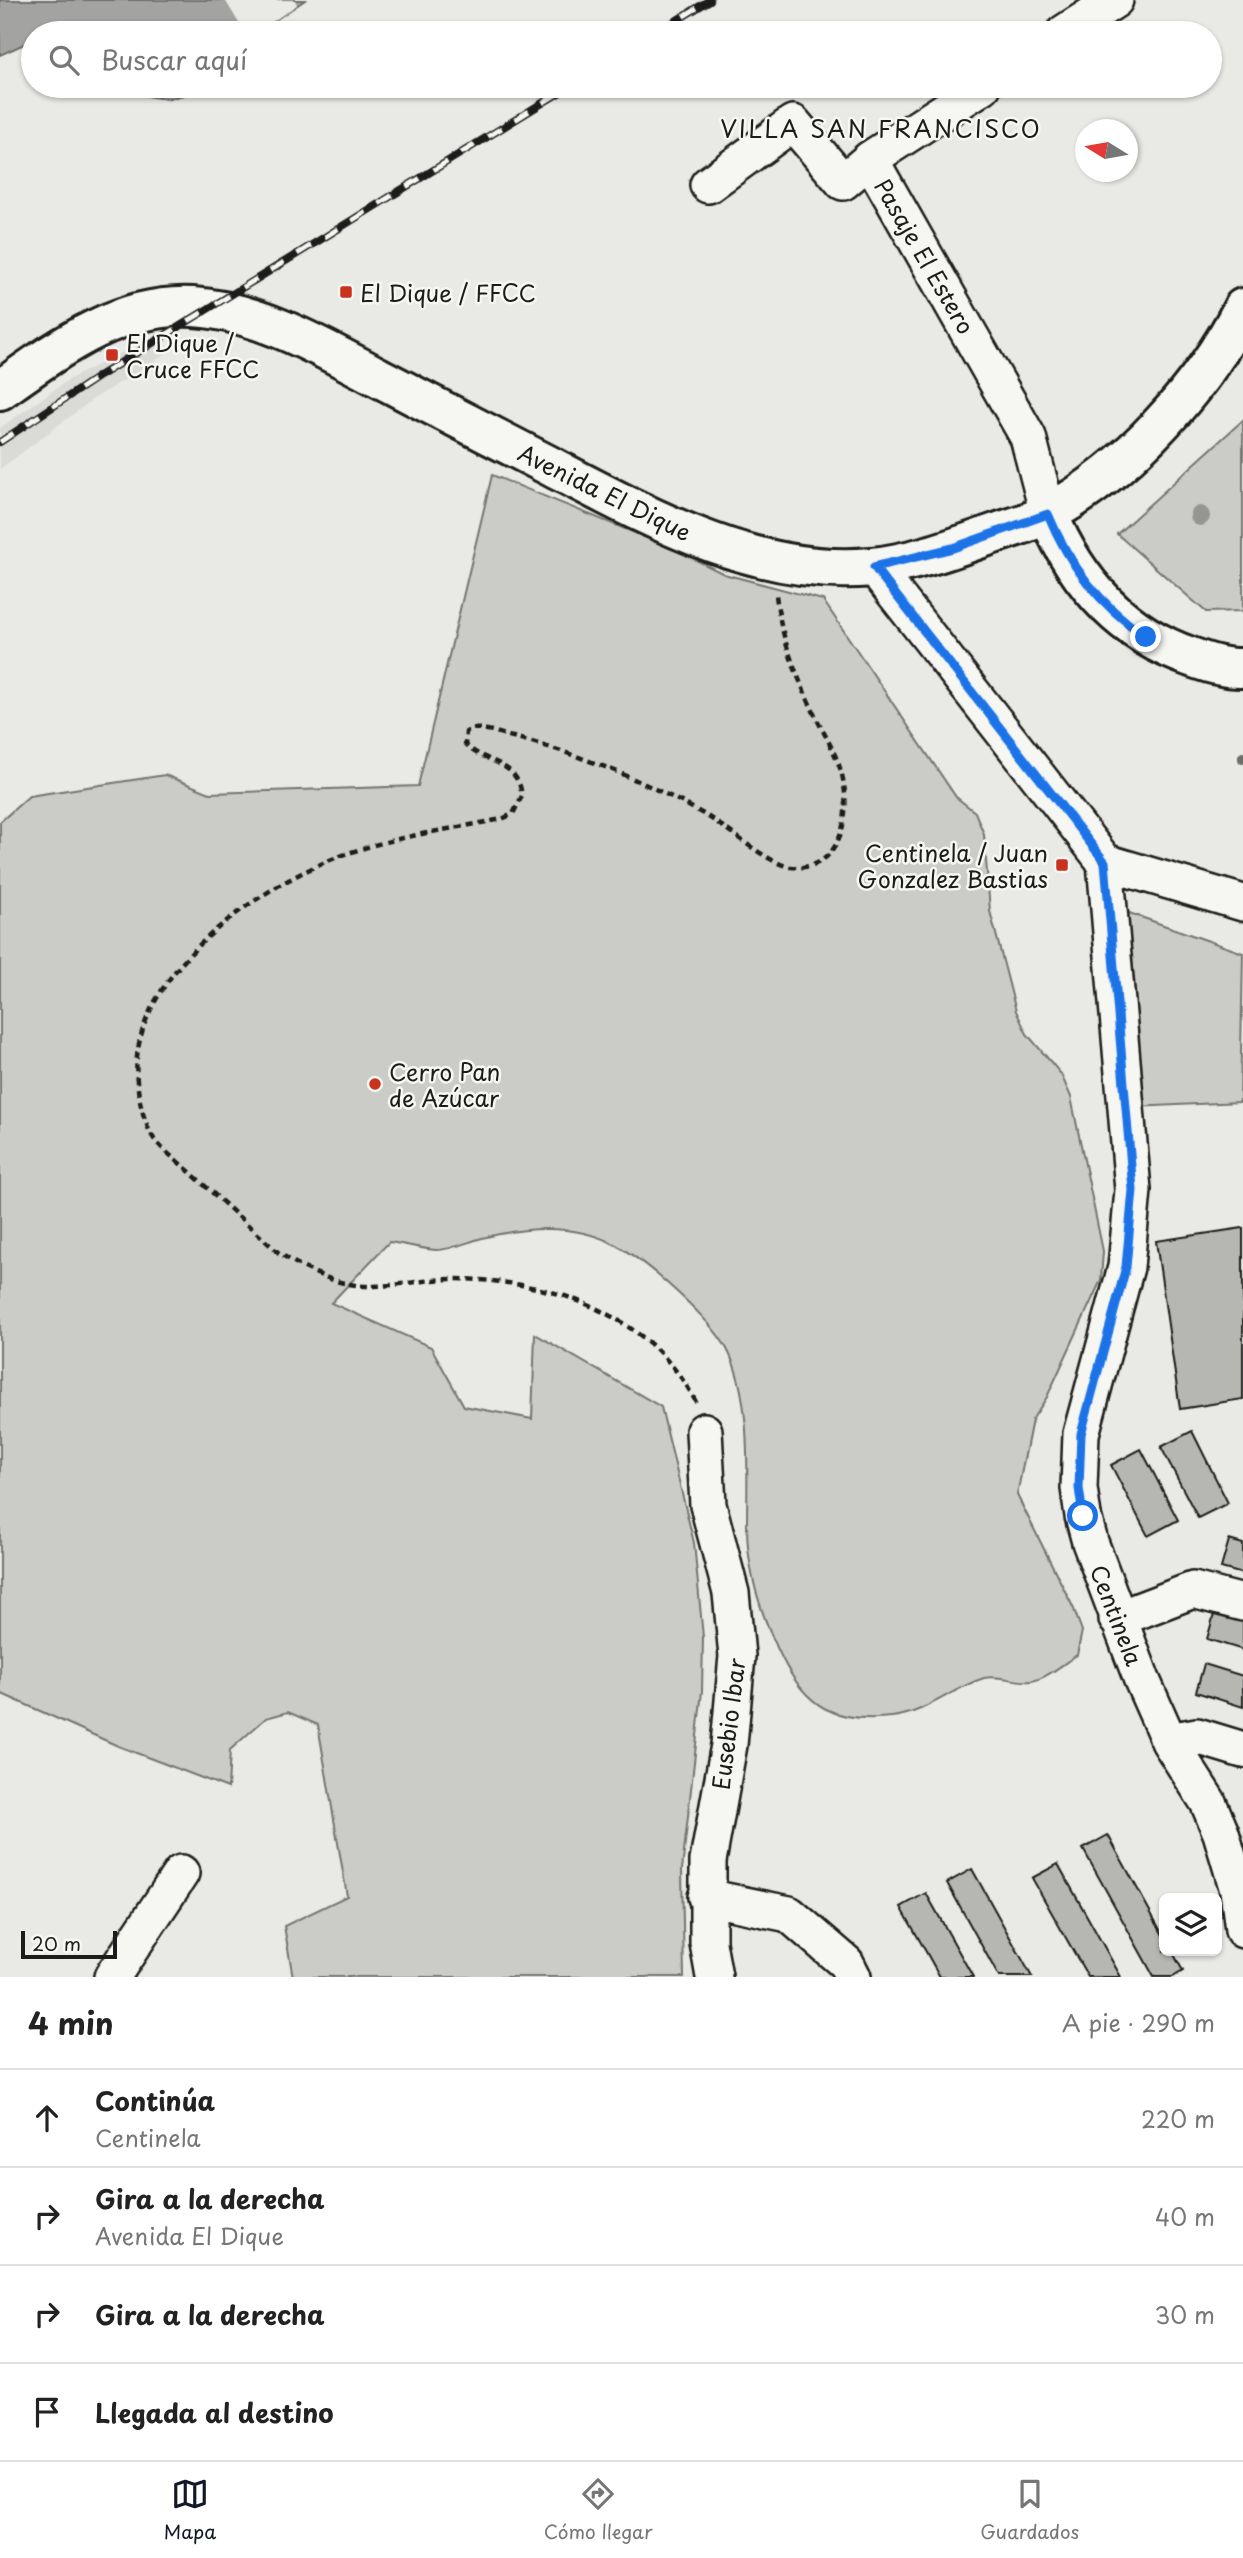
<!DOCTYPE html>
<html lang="es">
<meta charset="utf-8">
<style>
:root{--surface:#fff;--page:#f2f2f2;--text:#222;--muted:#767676;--line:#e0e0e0;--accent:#111827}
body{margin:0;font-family:"Playpen Sans",sans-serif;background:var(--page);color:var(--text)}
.controls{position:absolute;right:21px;bottom:21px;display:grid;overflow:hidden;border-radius:10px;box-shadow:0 2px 5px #0004}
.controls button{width:63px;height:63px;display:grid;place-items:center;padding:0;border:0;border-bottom:2px solid var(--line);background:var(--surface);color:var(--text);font:35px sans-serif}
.compass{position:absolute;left:1075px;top:119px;width:63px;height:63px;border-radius:50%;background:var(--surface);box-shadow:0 2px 5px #0004;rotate:281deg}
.scale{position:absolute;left:21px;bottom:18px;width:96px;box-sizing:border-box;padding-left:7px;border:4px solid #1c1c1c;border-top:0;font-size:19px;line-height:24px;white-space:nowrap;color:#1c1c1c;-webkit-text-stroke:5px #f6f6f2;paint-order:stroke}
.stop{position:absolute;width:21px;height:21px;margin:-16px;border:5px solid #1a73e8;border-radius:50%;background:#fff}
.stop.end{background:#1a73e8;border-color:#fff;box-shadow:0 2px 7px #0008}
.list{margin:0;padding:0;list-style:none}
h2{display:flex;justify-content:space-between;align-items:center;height:91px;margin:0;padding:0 28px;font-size:30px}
h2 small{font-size:23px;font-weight:400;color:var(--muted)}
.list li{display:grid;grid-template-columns:46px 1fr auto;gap:21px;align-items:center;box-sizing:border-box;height:98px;padding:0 28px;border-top:2px solid var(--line)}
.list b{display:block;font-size:26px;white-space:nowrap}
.list p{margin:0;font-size:23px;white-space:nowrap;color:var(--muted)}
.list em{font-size:23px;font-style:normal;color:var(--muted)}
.icon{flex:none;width:38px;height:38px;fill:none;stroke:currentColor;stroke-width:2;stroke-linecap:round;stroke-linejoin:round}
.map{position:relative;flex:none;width:1243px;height:1977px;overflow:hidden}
.search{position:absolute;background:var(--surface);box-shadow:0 2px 5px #0004;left:21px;right:21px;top:21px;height:77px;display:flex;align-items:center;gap:18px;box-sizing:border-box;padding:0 24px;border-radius:38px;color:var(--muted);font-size:26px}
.sheet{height:483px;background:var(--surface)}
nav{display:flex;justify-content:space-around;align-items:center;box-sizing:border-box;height:98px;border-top:2px solid var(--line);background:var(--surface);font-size:19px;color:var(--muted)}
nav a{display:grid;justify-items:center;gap:4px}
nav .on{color:var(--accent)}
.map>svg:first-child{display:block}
</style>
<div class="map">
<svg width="1243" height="1977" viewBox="0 0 1243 1977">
<rect width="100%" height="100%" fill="#e9e9e5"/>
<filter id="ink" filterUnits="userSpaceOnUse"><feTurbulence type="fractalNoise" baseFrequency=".0143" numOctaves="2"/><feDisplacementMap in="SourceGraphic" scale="14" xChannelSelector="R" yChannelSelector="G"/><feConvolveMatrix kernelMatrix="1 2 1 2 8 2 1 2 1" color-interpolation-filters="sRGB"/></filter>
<g filter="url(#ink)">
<path fill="#dadad6" d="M 180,345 L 92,400 L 0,469 L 0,428 L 68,380 L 120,353 Z"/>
<path fill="#cbcbc7" stroke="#747472" stroke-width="2" d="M 1243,420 L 1243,611 L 1206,612 L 1117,534 Z
M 492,475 L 672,548 L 724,574 L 823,600 L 956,797 L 975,812 L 984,834 L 990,911 L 1016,1011 L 1027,1034 L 1061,1074 L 1071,1097 L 1103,1251 L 1101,1280 L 1047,1397 L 1032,1420 L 1017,1495 L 1073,1607 L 1082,1631 L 1077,1655 C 1064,1663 1046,1679 1031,1681 C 1016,1683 998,1674 984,1678 C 952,1688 927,1713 892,1717 C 835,1723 807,1708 782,1658 C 762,1618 747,1571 747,1526 C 747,1474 752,1396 727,1349 C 710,1318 647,1262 616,1245 C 575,1223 525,1227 482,1238 C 468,1242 450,1250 436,1250 C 421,1249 405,1244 389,1242 L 331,1303 L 431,1347 L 464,1406 L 532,1419 L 535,1334 L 661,1407 L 694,1543 L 703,1637 L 702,1691 L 682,1870 L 684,1977 L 293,1977 L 284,1926 L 347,1896 L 318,1725 L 288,1712 L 266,1718 L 230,1750 L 228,1788 L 118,1746 L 0,1693 L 0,822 L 29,796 L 165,775 L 210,793 L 418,786 Z
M 1115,908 L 1243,953 L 1240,1102 L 1134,1107 Z"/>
<path fill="#a3a3a1" stroke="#6d6d6c" stroke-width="2" d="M 0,0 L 305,0 L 256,33 L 33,33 L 33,40 L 0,55 Z
M 126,86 L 199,86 C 177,104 149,101 126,86 Z"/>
<path fill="#e9e9e5" d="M 225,0 L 295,0 L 297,5 L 256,33 L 245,33 Z"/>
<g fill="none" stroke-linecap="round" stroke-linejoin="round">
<path stroke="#6d6d6c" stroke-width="10" d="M 1243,757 L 1243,759"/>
</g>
<path fill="#b6b6b3" stroke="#1c1c1c" stroke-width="2" d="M 1243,1228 L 1243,1399 L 1180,1409 L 1156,1241 Z
M 1192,1431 L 1228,1503 L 1198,1518 L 1161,1447 Z
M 1141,1449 L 1178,1520 L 1148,1536 L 1111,1465 Z
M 1229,1540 L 1243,1544 L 1243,1574 L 1221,1568 Z
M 1215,1611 L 1243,1620 L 1243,1650 L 1207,1639 Z
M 1204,1664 L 1243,1676 L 1243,1707 L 1196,1692 Z
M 1108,1835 L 1164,1937 L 1164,1951 L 1172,1951 L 1183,1971 L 1173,1977 L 1154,1977 L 1083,1849 Z
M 1058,1864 L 1121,1977 L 1088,1977 L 1032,1878 Z
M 972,1869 L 1032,1977 L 999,1977 L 947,1883 Z
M 926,1893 L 973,1977 L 940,1977 L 901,1907 Z"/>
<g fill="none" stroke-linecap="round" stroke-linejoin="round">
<defs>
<path id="minor" d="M 1064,33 L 1115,0
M 870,159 L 1028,437 L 1048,514
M 708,185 L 793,123 L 843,182 L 870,159 L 983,86
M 874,567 L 1105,862 L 1133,1190 L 1126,1267 L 1081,1434 L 1079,1488 L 1083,1516 L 1090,1542 L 1142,1680 L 1169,1741 L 1208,1802 L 1221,1833 L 1238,1890 L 1243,1930
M 1105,862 L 1243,903
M 704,1431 L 708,1505 L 731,1593 L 737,1656 L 729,1745 L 708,1861 L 708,1943 L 714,1977
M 1117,1619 L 1193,1590 L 1243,1603
M 1169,1741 L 1197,1736 L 1243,1750
M 706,1897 L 789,1914 L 846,1963 L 853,1977
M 112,1977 L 181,1873"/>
<path id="major" d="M 0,390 C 58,349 118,303 193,307 C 259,311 321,347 378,377 C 435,407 492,436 550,466 C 648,517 757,578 872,567 C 914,563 956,547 996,533 C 1013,527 1033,522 1049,513 C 1128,470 1203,387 1243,308
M 1048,514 C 1076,581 1121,633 1191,657 C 1207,663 1226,669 1243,668"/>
</defs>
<use href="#minor" stroke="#1c1c1c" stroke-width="40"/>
<use href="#major" stroke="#1c1c1c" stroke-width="44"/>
<path stroke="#1c1c1c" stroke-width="4.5" stroke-dasharray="7 5" stroke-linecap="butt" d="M 696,1402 C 649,1312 548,1279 452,1279 C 426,1279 399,1286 373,1286 C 339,1287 307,1271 279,1253 C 249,1226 219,1199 189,1171 C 178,1161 163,1151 154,1139 C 145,1125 140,1105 138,1089 C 121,986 241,899 323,863 C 380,838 442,831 502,819 L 513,814 L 522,796 C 518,759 483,764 465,744 L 466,732 L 472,729 C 485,727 500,734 513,737 C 580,754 645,781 705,815 C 728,828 768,864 791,867 C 835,872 848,828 845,794 C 843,763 828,742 815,715 C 797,677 780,636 776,594"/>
<use href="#minor" stroke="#f6f6f2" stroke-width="35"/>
<use href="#major" stroke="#f6f6f2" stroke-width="38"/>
<defs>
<path id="rail" d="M 656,33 L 710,0
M 0,442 L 99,376 L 570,86"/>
</defs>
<use href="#rail" stroke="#1c1c1c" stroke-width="8"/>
<use href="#rail" stroke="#f6f6f2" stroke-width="5" stroke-dasharray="16" stroke-linecap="butt"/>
</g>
<circle fill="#959592" cx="1200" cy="516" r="10"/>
</g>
<g fill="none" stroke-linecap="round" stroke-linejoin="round" filter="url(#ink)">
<path stroke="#1a73e8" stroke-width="9" d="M 1083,1516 L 1079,1488 L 1081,1434 L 1126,1267 L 1133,1190 L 1105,862 L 874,567 L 953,548 L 1048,514 C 1070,567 1099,604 1146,637"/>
</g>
<g fill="#c8321e" stroke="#f6f6f2" stroke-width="2.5">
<rect x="339" y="285" width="14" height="14" rx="3.5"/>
<rect x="105" y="348" width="14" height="14" rx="3.5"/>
<rect x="1055" y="858" width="14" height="14" rx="3.5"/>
<circle cx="375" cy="1084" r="7"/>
</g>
<g text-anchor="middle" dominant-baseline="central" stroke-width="5" stroke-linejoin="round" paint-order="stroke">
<g font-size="23" fill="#1c1c1c" stroke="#f6f6f2">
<text transform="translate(925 256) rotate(60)">Pasaje El Estero</text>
<text transform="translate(605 492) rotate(26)">Avenida El Dique</text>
<text transform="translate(1117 1615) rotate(69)">Centinela</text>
<text transform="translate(728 1724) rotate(-83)">Eusebio Ibar</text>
</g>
<g font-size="23" fill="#1c1c1c" stroke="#f6f6f2" text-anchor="start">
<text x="360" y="292">El Dique / FFCC</text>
<text x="126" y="342">El Dique /<tspan x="126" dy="26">Cruce FFCC</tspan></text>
<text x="1048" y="852" text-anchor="end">Centinela / Juan<tspan x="1048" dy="26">Gonzalez Bastias</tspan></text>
<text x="389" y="1071">Cerro Pan<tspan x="389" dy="26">de Azúcar</tspan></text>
</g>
<g font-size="24" letter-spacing="2" fill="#1c1c1c" stroke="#f6f6f2">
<text x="881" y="128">VILLA SAN FRANCISCO</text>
</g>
</g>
</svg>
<div class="controls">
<button><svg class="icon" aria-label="layers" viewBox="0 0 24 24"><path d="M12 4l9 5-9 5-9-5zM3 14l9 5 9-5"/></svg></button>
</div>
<svg class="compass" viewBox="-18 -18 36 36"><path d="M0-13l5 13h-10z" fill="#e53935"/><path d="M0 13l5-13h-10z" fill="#767676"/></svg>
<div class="scale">20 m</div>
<div class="stop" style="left:1083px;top:1516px"></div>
<div class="stop end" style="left:1146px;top:637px"></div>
<div class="search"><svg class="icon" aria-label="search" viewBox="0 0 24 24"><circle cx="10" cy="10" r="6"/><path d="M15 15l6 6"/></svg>Buscar aquí</div>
</div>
<section class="sheet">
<h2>4 min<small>A pie · 290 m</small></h2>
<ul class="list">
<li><svg class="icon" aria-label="ahead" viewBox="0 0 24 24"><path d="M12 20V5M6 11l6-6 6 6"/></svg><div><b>Continúa</b><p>Centinela</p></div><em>220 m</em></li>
<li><svg class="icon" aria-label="right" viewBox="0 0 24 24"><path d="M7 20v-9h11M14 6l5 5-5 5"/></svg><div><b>Gira a la derecha</b><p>Avenida El Dique</p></div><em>40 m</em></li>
<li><svg class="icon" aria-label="right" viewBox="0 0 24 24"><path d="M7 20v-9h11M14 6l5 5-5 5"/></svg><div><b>Gira a la derecha</b></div><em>30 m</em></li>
<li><svg class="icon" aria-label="arrive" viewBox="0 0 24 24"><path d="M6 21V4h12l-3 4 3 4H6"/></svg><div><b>Llegada al destino</b></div></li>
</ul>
</section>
<nav>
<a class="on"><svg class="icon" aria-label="map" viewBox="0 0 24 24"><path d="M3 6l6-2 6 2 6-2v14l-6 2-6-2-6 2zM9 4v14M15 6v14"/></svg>Mapa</a>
<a><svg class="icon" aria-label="directions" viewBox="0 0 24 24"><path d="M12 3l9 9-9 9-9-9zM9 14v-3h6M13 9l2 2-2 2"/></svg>Cómo llegar</a>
<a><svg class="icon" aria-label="saved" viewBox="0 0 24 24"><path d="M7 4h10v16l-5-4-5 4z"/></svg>Guardados</a>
</nav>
